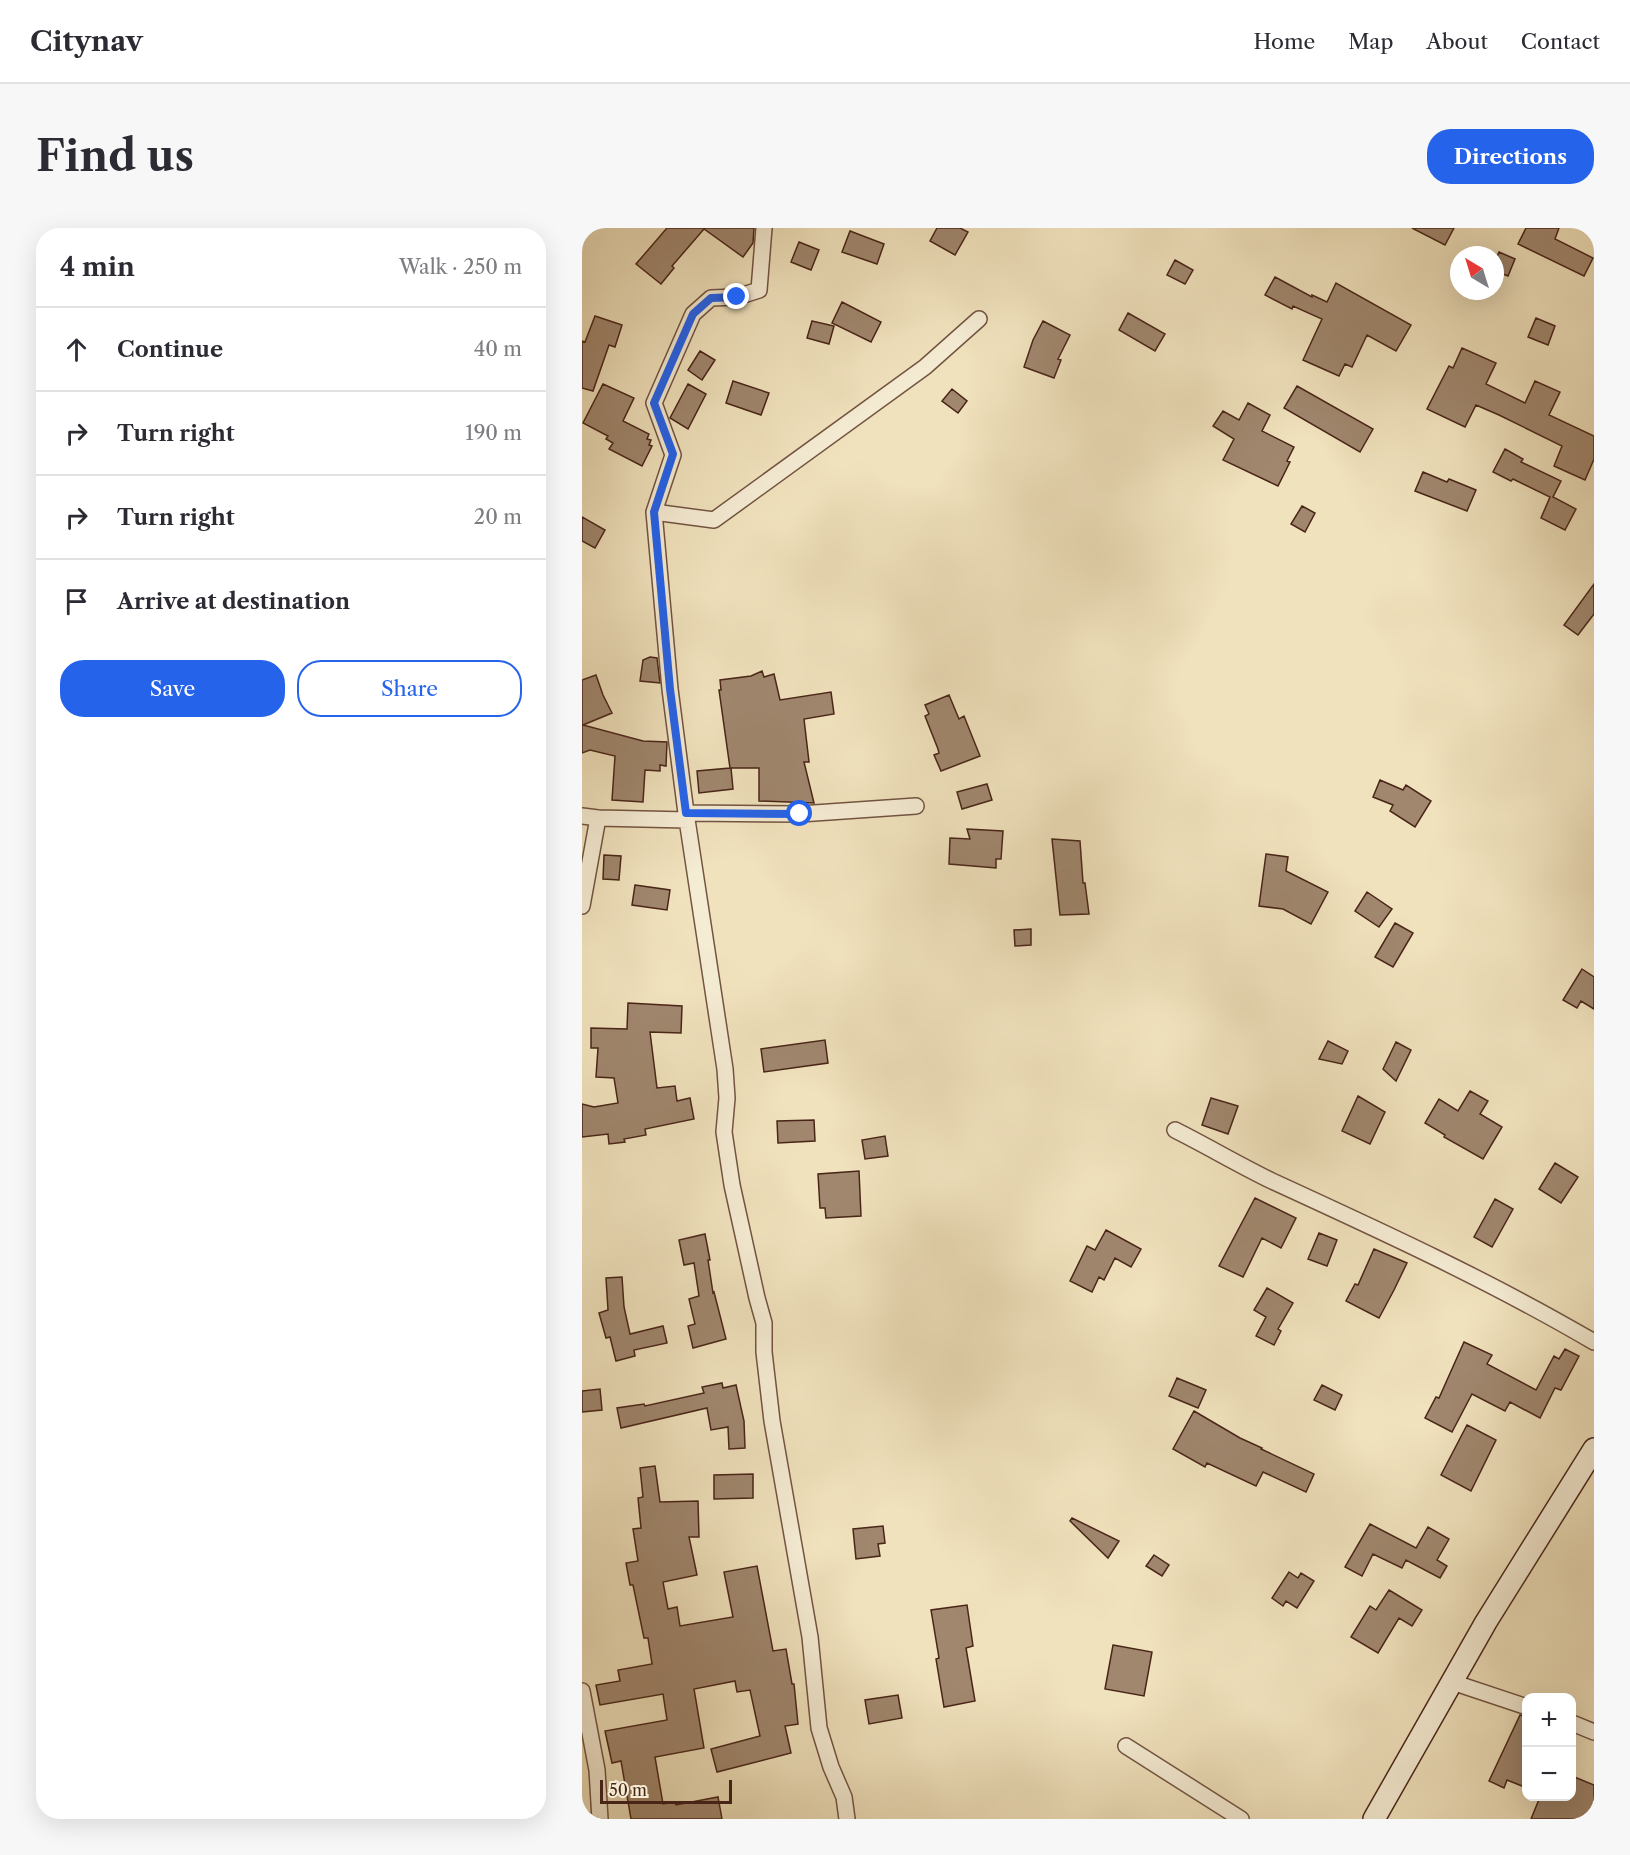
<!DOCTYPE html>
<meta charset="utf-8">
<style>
:root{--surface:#fff;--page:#f7f7f7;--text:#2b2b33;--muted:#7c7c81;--line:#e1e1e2;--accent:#2563eb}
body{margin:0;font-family:"Libre Caslon Text",serif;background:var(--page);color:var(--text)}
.controls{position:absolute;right:18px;bottom:18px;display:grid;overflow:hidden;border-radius:12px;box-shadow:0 6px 24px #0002}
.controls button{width:54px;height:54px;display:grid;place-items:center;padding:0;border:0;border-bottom:2px solid var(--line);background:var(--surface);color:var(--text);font:30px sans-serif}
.compass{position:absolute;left:868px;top:18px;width:54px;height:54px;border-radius:50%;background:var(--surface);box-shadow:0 6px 24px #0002;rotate:322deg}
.scale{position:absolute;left:18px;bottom:15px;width:132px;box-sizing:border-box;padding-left:6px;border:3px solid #492518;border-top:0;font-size:16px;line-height:21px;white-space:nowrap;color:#492518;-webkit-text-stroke:4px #f5ecd4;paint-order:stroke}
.stop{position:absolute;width:18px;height:18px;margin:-14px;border:4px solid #2563eb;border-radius:50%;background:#fff}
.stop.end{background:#2563eb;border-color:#fff;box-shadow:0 2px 6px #0008}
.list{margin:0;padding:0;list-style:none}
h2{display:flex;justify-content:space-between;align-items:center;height:78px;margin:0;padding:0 24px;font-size:26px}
h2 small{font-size:20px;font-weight:400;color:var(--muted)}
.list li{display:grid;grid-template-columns:39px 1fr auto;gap:18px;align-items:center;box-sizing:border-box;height:84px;padding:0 24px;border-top:2px solid var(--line)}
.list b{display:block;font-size:22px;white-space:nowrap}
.list em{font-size:20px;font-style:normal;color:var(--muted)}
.actions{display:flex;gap:12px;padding:18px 24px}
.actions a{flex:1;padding:14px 0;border:2px solid var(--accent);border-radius:24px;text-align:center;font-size:21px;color:var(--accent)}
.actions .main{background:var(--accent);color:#fff}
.icon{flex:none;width:33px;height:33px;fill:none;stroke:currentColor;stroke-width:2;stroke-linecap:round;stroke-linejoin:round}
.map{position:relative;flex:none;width:1012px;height:1591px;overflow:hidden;border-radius:24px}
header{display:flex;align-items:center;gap:36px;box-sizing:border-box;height:84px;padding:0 30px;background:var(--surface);border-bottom:2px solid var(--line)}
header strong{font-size:28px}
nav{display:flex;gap:33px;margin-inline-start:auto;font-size:21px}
.intro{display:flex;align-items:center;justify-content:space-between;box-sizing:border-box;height:144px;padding:0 36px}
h1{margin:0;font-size:42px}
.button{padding:15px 27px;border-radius:24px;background:var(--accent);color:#fff;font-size:21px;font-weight:700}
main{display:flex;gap:36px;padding:0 36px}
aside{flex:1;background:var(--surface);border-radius:24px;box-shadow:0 6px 24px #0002}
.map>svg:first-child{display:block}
</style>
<header>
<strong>Citynav</strong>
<nav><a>Home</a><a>Map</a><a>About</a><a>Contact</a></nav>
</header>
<div class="intro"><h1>Find us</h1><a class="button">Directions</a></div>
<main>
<aside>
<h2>4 min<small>Walk · 250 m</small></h2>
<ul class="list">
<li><svg class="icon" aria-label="ahead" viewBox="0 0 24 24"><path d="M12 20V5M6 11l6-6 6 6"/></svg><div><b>Continue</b></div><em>40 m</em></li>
<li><svg class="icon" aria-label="right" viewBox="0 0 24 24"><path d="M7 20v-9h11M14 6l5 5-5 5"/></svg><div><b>Turn right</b></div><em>190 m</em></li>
<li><svg class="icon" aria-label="right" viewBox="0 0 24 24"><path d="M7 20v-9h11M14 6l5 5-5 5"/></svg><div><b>Turn right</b></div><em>20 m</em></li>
<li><svg class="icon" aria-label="arrive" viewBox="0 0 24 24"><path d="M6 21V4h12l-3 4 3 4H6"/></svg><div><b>Arrive at destination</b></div></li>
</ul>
<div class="actions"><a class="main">Save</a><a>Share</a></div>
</aside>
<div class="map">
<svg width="1012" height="1591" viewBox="0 0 1012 1591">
<rect width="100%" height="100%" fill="#f0e2bd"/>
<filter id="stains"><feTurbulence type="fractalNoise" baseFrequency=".00333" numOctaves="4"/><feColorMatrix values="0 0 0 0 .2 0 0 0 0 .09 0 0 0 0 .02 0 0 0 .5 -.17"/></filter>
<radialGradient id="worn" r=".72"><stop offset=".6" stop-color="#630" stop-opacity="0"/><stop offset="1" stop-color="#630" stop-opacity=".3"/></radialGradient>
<path fill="#a0876e" stroke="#492518" stroke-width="1.5" d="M 85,0 L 172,0 L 171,15 L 161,29 L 122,1 L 90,38 L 92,40 L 79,56 L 54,36 Z
M 355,0 L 378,0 L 386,4 L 373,27 L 348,13 Z
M 830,0 L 872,0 L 863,17 Z
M 944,0 L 977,0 L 973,11 L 1011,30 L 1002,48 L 936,16 Z
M 268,3 L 302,16 L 295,36 L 260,24 Z
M 217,14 L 237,22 L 229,42 L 209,34 Z
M 917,24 L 933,31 L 926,48 L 913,43 L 913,33 Z
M 593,32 L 611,42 L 603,56 L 585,47 Z
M 693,49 L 730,69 L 730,67 L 745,74 L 754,55 L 829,97 L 814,123 L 785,107 L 770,139 L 763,136 L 757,148 L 721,132 L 740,91 L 711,78 L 710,81 L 683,67 Z
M 260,74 L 299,94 L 289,114 L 250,95 Z
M 546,85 L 583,106 L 573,123 L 537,102 Z
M 13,88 L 40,97 L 33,119 L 27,117 L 11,163 L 0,160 L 0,113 L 3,114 Z
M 954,90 L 973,98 L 966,117 L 946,109 Z
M 230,93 L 252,98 L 247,116 L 225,110 Z
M 461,93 L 488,107 L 476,131 L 479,132 L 472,150 L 442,139 L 451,112 Z
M 880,120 L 914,135 L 904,156 L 943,175 L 953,153 L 978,164 L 967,187 L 1012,208 L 1012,231 L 1003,252 L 972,238 L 980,218 L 917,187 L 894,177 L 883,199 L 845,181 L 867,138 L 871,140 Z
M 118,123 L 133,132 L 120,152 L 106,142 Z
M 151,153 L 187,165 L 179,187 L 144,175 Z
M 21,156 L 52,170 L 41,193 L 67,206 L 65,211 L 69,212 L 67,217 L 70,218 L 60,238 L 27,221 L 31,215 L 24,211 L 26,208 L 1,195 Z
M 106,156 L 124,166 L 106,201 L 88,190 Z
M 715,158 L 791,201 L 778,224 L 702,180 Z
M 370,161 L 385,173 L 376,185 L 360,173 Z
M 666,175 L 688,187 L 680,203 L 712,219 L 705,233 L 708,234 L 696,258 L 641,232 L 652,211 L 631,198 L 641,183 L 657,192 Z
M 923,221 L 941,231 L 939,234 L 979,253 L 971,269 L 994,281 L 983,302 L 959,290 L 968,269 L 931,251 L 929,253 L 911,244 Z
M 841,244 L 865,254 L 867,251 L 894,262 L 885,283 L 833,263 Z
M 720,278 L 733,285 L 723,304 L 709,296 Z
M 0,289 L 23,302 L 13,320 L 0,313 Z
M 1012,356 L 1012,386 L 996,407 L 982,397 Z
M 68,429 L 75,430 L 78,455 L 58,453 L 61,432 Z
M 180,443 L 182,449 L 192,446 L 198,472 L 249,464 L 252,486 L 222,491 L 227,534 L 222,534 L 232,575 L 177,573 L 177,540 L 149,540 L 151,561 L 117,565 L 115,543 L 148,540 L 137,462 L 139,462 L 138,452 L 169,448 Z
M 14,447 L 21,467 L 30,485 L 1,497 L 61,513 L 85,514 L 84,538 L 78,537 L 78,543 L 63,542 L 61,574 L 30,572 L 33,528 L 8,522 L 0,525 L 0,452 Z
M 367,467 L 377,491 L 382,488 L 398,528 L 359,543 L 352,527 L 357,525 L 356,521 L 343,488 L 347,486 L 343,477 Z
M 798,552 L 821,562 L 824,557 L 849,573 L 833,599 L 808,583 L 811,577 L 791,569 Z
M 405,556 L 410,572 L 380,581 L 375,564 Z
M 385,601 L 421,603 L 419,631 L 414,631 L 414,640 L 367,636 L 368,610 L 388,611 Z
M 470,611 L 498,613 L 501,655 L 503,655 L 507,686 L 478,687 Z
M 684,626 L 706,629 L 704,643 L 746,664 L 729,696 L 701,681 L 677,678 Z
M 22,627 L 39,628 L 37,652 L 21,651 Z
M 53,657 L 88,662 L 85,682 L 50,677 Z
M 785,664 L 810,681 L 797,699 L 773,683 Z
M 813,695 L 831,705 L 811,739 L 793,729 Z
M 449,701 L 449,717 L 433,718 L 432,702 Z
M 1000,741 L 1012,749 L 1012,781 L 999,773 L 995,780 L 981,772 Z
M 46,775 L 100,778 L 99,805 L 68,804 L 75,860 L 93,858 L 95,873 L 108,870 L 112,891 L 63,901 L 64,907 L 42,911 L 43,914 L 27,916 L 26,906 L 0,909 L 0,876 L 12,879 L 36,875 L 32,850 L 14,849 L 16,820 L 9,820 L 9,800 L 45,801 Z
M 243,812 L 246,835 L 182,844 L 179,821 Z
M 746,813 L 766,823 L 760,836 L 737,831 Z
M 814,814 L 829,822 L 814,853 L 801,841 Z
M 888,863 L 906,873 L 898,886 L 920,899 L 901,931 L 862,909 L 863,907 L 843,895 L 857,871 L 876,883 Z
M 776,868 L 803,884 L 788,916 L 760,903 Z
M 629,870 L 656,878 L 646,906 L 620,897 Z
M 232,892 L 233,913 L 196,915 L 195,893 Z
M 303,908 L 306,928 L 283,931 L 280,912 Z
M 973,935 L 996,949 L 979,975 L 957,961 Z
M 277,943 L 279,988 L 244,990 L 243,980 L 238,980 L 236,946 Z
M 673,970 L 714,990 L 699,1020 L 680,1010 L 661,1049 L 637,1038 Z
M 913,971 L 931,981 L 910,1019 L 892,1009 Z
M 524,1002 L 559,1021 L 549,1039 L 533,1030 L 522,1052 L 517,1049 L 510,1064 L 488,1053 L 505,1018 L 513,1022 Z
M 737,1005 L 755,1012 L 745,1038 L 726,1031 Z
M 123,1006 L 128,1032 L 126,1032 L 131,1065 L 132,1064 L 144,1111 L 111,1120 L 106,1098 L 113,1096 L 107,1071 L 117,1068 L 112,1035 L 102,1037 L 97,1012 Z
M 792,1021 L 825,1035 L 812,1062 L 797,1090 L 764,1073 L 773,1056 L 776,1057 Z
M 40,1049 L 42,1079 L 48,1106 L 81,1098 L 85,1115 L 52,1122 L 53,1128 L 34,1133 L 28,1109 L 24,1110 L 17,1085 L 26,1082 L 24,1050 Z
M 685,1060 L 711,1075 L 696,1101 L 699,1103 L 692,1117 L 674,1108 L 684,1089 L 672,1082 Z
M 882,1114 L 910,1127 L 905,1136 L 954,1162 L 972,1128 L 977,1131 L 983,1121 L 997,1128 L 979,1162 L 973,1160 L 958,1190 L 928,1174 L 923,1183 L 890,1166 L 870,1204 L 843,1190 L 854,1169 L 857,1170 Z
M 595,1150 L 624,1162 L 616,1180 L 587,1168 Z
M 140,1155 L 141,1160 L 154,1157 L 162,1193 L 163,1220 L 147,1221 L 146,1199 L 129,1202 L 125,1180 L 39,1200 L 35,1180 L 62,1176 L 63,1178 L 122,1165 L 120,1159 Z
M 740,1157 L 760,1167 L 753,1182 L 732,1172 Z
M 18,1161 L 20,1182 L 0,1184 L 0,1163 Z
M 612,1183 L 658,1210 L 680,1220 L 679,1221 L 732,1246 L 724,1264 L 681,1244 L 674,1258 L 625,1235 L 623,1239 L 591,1221 Z
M 885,1197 L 914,1212 L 889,1263 L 859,1247 Z
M 73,1238 L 78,1274 L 116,1273 L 117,1309 L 107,1309 L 115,1347 L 81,1354 L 86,1381 L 95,1379 L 98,1398 L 151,1389 L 142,1344 L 175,1338 L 191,1423 L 204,1421 L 210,1456 L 212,1456 L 216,1496 L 203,1498 L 209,1525 L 135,1544 L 129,1521 L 178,1508 L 168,1462 L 155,1464 L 153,1453 L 112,1461 L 122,1520 L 73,1529 L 81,1576 L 93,1574 L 94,1577 L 136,1569 L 140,1591 L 49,1591 L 39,1533 L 30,1535 L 23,1503 L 85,1492 L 81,1466 L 18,1477 L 14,1457 L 38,1453 L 36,1442 L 70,1436 L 66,1410 L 62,1410 L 51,1357 L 48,1357 L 44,1335 L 56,1333 L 51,1301 L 59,1300 L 56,1270 L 61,1269 L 58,1240 Z
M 171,1246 L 171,1270 L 132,1271 L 132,1247 Z
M 490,1290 L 537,1313 L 526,1330 L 488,1293 Z
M 788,1296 L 834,1320 L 846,1299 L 867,1311 L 855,1332 L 865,1338 L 858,1350 L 824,1332 L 820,1340 L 791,1326 L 780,1348 L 763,1339 Z
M 301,1298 L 303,1315 L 296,1316 L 298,1328 L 274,1331 L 271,1301 Z
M 572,1327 L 587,1337 L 580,1348 L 564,1338 Z
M 707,1344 L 716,1350 L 719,1345 L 732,1353 L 715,1380 L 704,1373 L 701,1378 L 690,1370 Z
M 807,1362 L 840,1382 L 830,1398 L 817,1390 L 796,1425 L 769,1409 L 788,1378 L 794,1382 Z
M 385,1377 L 391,1418 L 384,1420 L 393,1473 L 362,1479 L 354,1431 L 357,1430 L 349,1382 Z
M 531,1417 L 570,1424 L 562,1468 L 523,1461 Z
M 316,1467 L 320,1490 L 287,1496 L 283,1472 Z
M 938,1487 L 945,1488 L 945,1560 L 925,1552 L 922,1560 L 907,1553 Z
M 990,1548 L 1012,1557 L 1012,1591 L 949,1591 L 958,1569 L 990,1569 Z"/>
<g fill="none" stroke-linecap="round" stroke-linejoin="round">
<defs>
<path id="street" d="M 72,284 L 132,292 L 343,139 L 397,91
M 104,585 L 88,461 L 72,284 L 91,227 L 72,175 L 111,86 L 129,70 L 155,69 L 177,62 L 182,0
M 0,588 L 16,590 L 105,592
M 0,678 L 16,590
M 593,902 C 625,918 657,937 690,953 C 799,1003 908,1053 1012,1114
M 870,1454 L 945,1479
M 0,1463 L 15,1542 L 18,1591
M 990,1495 L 1012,1504
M 544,1518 L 659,1591
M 0,1590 L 2,1591
M 265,1591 L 262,1569 L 249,1539 L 237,1500 L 228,1409 L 190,1193 L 182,1124 L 182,1095 L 175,1070 L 150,957 L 142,904 L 145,870 L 143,841 L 104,585 L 218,586 L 334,578"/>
<path id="secondary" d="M 792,1591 L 904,1394 L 1012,1221"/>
</defs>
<use href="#street" stroke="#735441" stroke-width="18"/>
<use href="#secondary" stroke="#492518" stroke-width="24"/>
<use href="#street" stroke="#f5ecd4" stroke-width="15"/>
<use href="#secondary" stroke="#f5ecd4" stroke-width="21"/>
</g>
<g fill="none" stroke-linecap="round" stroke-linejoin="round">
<path stroke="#2563eb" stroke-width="8" d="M 155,69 L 129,70 L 111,86 L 72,175 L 91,226 L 72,284 L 88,461 L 104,585 L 218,586"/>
</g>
<rect width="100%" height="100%" filter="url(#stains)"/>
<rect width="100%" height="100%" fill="url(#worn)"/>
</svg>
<div class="controls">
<button>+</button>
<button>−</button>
</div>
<svg class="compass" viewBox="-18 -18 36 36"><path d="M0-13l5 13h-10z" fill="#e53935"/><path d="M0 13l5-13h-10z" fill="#7c7c81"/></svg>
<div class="scale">50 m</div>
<div class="stop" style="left:218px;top:586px"></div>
<div class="stop end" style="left:155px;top:69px"></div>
</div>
</main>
